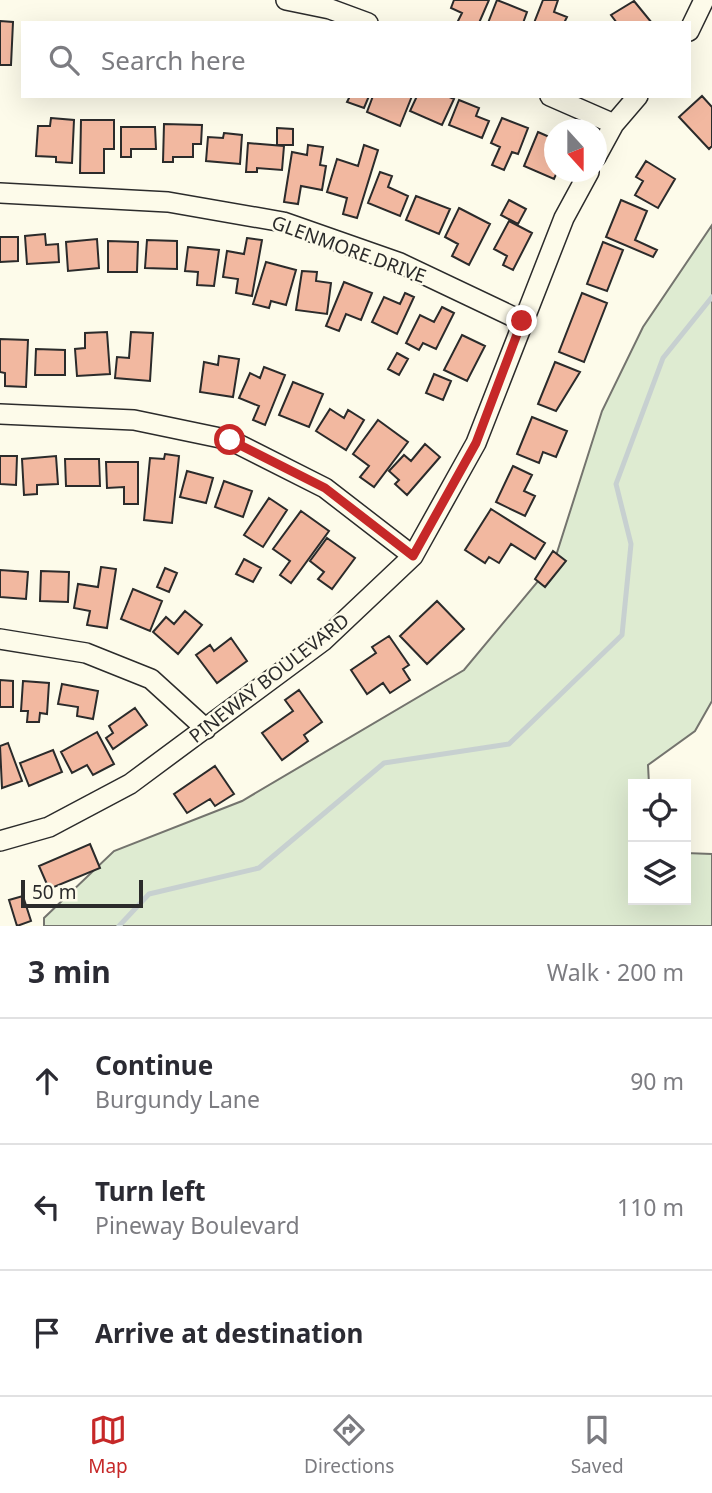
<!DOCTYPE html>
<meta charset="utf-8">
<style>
:root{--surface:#fff;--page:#f2f2f3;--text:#2b2b33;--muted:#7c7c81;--line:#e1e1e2;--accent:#c62828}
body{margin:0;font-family:"Noto Sans",sans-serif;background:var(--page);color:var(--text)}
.controls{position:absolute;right:21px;bottom:21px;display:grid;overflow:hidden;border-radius:0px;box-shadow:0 7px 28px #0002}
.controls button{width:63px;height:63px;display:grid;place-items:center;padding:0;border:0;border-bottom:2px solid var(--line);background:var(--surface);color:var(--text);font:35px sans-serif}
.compass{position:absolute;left:544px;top:119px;width:63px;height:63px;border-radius:50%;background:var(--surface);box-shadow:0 7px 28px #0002;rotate:159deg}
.scale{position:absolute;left:21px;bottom:18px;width:122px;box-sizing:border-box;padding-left:7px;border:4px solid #2b2b2b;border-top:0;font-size:19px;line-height:24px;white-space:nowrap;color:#2b2b2b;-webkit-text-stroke:5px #fdfbea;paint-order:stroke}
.stop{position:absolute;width:21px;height:21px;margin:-16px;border:5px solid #c62828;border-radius:50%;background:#fff}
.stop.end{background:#c62828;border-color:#fff;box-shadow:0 2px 7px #0008}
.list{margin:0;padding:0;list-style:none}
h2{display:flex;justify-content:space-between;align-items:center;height:91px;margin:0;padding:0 28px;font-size:30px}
h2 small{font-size:23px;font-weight:400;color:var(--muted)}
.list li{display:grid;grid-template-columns:46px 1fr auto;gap:21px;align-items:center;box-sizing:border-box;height:126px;padding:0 28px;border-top:2px solid var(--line)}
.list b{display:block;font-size:26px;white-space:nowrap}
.list p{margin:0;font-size:23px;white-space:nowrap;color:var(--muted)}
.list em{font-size:23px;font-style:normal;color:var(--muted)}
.icon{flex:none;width:38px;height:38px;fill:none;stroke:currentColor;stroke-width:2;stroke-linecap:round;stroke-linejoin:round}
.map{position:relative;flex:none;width:712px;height:926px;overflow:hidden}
.search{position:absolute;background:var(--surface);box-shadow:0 7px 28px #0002;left:21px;right:21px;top:21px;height:77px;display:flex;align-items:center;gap:18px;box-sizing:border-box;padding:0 24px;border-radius:0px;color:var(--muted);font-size:26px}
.sheet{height:469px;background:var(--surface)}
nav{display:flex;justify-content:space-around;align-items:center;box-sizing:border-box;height:98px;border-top:2px solid var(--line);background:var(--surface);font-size:19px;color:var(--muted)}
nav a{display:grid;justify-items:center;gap:4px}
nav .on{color:var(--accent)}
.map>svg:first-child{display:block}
</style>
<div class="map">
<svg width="712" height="926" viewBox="0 0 712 926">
<rect width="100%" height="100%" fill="#fdfbea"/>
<path fill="#deebd1" stroke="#74746e" stroke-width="2" d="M 712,225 L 712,701 L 695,731 L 648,765 L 649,784 L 633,784 L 633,900 L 686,900 L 686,853 L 712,854 L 712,926 L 44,926 L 44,918 L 114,851 L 242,801 L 464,670 L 554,562 L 602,411 L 643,327 Z"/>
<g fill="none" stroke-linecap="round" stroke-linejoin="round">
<path stroke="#c7d0d0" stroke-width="5" d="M 119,926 L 149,894 L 259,868 L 384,763 L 509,744 L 622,635 L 631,544 L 616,484 L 663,358 L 712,297"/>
</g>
<path fill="#f2b8a0" stroke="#2b2b2b" stroke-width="2" d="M 454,0 L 489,0 L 479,23 L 457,23 L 462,13 L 451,8 Z
M 497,0 L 527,12 L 523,23 L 488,23 Z
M 543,0 L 558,0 L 554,12 L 567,17 L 564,23 L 534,23 Z
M 634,1 L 652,23 L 617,23 L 611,15 Z
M 0,21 L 13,22 L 11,65 L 0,65 Z
M 350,96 L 369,96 L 364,108 L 347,102 Z
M 373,96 L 412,96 L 400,126 L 367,112 Z
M 417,96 L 447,96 L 454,99 L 442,125 L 410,111 Z
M 702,96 L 712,107 L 712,146 L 709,149 L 679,117 Z
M 459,100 L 479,108 L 476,116 L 489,121 L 482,138 L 449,125 Z
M 51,118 L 74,120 L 72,163 L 56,162 L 56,157 L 36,156 L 38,126 L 50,126 Z
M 502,118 L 528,128 L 518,154 L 512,152 L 504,170 L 492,165 L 500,147 L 491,143 Z
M 81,120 L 114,120 L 114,149 L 104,149 L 104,173 L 80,173 Z
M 164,124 L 202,125 L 201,144 L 193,144 L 193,157 L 173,157 L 173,162 L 163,162 Z
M 121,127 L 155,127 L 156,149 L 131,149 L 131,157 L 121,157 Z
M 277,128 L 293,129 L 293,145 L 277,145 Z
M 538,132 L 554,139 L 557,172 L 554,179 L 524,166 Z
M 224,133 L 242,135 L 240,164 L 206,161 L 208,137 L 223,138 Z
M 248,143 L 284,146 L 282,170 L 257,168 L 257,172 L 246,172 Z
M 308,145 L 323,147 L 320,165 L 326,166 L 322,190 L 301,186 L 298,204 L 284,202 L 292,152 L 307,155 Z
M 364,145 L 378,150 L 357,218 L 343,214 L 347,198 L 327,192 L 337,159 L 358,166 Z
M 646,161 L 675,179 L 658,208 L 635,195 L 643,181 L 636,177 Z
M 380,172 L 392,176 L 388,187 L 408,196 L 400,216 L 368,203 Z
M 416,196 L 450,209 L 439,234 L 406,220 Z
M 509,200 L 526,209 L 518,224 L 501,215 Z
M 621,200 L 647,211 L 635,240 L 657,250 L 653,257 L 606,237 Z
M 459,208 L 490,224 L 469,265 L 452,256 L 458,244 L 445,237 Z
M 509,221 L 532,233 L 513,270 L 503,265 L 507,256 L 494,249 Z
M 45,234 L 46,245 L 58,244 L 59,262 L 27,264 L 25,236 Z
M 0,237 L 18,237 L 18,261 L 0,262 Z
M 247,238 L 262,240 L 252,296 L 236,293 L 238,279 L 223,277 L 227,251 L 244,254 Z
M 97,239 L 99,268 L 68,271 L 66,242 Z
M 147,240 L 177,241 L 177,269 L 145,268 Z
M 108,241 L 138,242 L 137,272 L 108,272 Z
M 603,242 L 623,250 L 607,291 L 587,284 Z
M 188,247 L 219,250 L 214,286 L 197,285 L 198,272 L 185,271 Z
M 266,262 L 296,270 L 286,305 L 271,301 L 269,308 L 253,304 Z
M 302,271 L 317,272 L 316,281 L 331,283 L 327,314 L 296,310 Z
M 344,282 L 372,293 L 361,320 L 346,314 L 339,331 L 326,326 Z
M 405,293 L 414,297 L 397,334 L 372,322 L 384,297 L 400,304 Z
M 582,293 L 607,303 L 584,362 L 559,352 Z
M 442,307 L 454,313 L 436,349 L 423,343 L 419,350 L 406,343 L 420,315 L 434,322 Z
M 107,332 L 110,374 L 77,376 L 75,349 L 85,348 L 85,333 Z
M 131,332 L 153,333 L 150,381 L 115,378 L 117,357 L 129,358 Z
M 462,335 L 485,346 L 467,381 L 444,370 Z
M 0,339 L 28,340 L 26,387 L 5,386 L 5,373 L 0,372 Z
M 36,349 L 65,350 L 65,375 L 35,375 Z
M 397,353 L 408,359 L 399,375 L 388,369 Z
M 219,356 L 239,359 L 233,397 L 200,392 L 204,362 L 218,365 Z
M 555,362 L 580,372 L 556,411 L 538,404 Z
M 264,367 L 285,375 L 265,425 L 253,420 L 259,406 L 239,398 L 250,373 L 260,378 Z
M 434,374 L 451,381 L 443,400 L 426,393 Z
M 293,382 L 323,394 L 309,427 L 279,415 Z
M 330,409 L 344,418 L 348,410 L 364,420 L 346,450 L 316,431 Z
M 532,417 L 567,431 L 556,457 L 543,452 L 539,463 L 517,454 Z
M 378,420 L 408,442 L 374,487 L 360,477 L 369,466 L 353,454 Z
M 425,444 L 440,457 L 407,495 L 395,484 L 399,480 L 389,471 L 404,455 L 411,461 Z
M 165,454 L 179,456 L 172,523 L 144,520 L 150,458 L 164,459 Z
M 0,456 L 17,456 L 16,485 L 0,484 Z
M 56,456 L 58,484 L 37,485 L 37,494 L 24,495 L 22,459 Z
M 65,459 L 99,459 L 100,486 L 66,486 Z
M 106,462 L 138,462 L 138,504 L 124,504 L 124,487 L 107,488 Z
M 513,466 L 532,475 L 524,491 L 535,496 L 525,516 L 496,502 Z
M 187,471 L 213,478 L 206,503 L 180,497 Z
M 224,481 L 252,491 L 243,517 L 215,507 Z
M 269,498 L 287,510 L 263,547 L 244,535 Z
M 491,509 L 545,543 L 535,559 L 511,544 L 499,563 L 489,557 L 485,563 L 465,550 Z
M 301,511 L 329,531 L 291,583 L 280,575 L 290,561 L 273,549 Z
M 327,538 L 355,558 L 332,589 L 318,579 L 324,572 L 310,561 Z
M 553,551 L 566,561 L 545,587 L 535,579 Z
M 244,559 L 261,568 L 253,582 L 236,574 Z
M 101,567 L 116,569 L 107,628 L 87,625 L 90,611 L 74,608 L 78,584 L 98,587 Z
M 165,568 L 177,573 L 169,592 L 157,587 Z
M 0,570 L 28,572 L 26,599 L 0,597 Z
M 41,571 L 69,572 L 68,602 L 40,601 Z
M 133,589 L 162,601 L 150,631 L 121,619 Z
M 437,601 L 464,629 L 427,664 L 400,636 Z
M 185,611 L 202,625 L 178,654 L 153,632 L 166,617 L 174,624 Z
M 389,636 L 409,665 L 403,669 L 410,680 L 390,693 L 383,683 L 367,694 L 351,670 L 376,653 L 372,647 Z
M 231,638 L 247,661 L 217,683 L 196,655 L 210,645 L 214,651 Z
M 0,680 L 13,681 L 13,707 L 0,707 Z
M 23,681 L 49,683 L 47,714 L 40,713 L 39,722 L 27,722 L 28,711 L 21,711 Z
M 62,684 L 98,691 L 93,719 L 77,716 L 78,707 L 58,704 Z
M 299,690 L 322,722 L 304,735 L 308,741 L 282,760 L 262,733 L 293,711 L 285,700 Z
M 135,708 L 147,725 L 113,749 L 106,738 L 113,733 L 109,726 Z
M 97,732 L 114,764 L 93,775 L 87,765 L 72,773 L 61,752 Z
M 8,743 L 22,781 L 2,788 L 0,746 Z
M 53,750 L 62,772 L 29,786 L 20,763 Z
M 215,766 L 234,794 L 215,806 L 210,799 L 187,813 L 174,794 Z
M 90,844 L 100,868 L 49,889 L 39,866 Z
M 23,896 L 31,921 L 17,926 L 9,900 Z"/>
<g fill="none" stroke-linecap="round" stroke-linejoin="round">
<defs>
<path id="minor" d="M 286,0 L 330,9 L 368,23
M 689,31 L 704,0
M 550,96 L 614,124
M 596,157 L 614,124 L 638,96
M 0,193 L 168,202 L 283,222 L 400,263 L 522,321
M 0,414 L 134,420 L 230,440 L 325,488 L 413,556
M 0,639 L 86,653 L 151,679 L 206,729
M 0,841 L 49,827 L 130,784 L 323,641 L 413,556 L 476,443 L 564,218 L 589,172"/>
</defs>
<use href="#minor" stroke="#2b2b2b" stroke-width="22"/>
<use href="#minor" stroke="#fdfbea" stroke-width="19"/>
</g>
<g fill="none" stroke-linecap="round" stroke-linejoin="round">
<path stroke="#c62828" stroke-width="9" d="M 230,440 L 325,488 L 413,556 L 476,443 L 522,321"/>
</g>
<g text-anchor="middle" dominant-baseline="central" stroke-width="5" stroke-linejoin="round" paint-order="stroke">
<g font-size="19" fill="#2b2b2b" stroke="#fdfbea">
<text transform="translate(349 249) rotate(20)">GLENMORE DRIVE</text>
<text transform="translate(269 678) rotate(-38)">PINEWAY BOULEVARD</text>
</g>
</g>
</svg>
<div class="controls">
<button><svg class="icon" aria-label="locate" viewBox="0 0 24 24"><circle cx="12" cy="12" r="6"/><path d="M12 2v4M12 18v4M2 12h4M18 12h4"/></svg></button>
<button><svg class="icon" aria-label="layers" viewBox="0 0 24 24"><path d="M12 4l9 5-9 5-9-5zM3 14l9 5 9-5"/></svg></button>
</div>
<svg class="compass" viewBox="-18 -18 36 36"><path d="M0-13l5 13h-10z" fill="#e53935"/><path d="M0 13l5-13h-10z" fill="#7c7c81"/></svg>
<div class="scale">50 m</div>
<div class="stop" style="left:230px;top:440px"></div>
<div class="stop end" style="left:522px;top:321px"></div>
<div class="search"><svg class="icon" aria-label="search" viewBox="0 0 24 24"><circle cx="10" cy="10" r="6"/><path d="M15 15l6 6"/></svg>Search here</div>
</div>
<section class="sheet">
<h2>3 min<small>Walk · 200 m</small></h2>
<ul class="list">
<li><svg class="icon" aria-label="ahead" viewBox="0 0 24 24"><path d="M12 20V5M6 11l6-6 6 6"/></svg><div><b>Continue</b><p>Burgundy Lane</p></div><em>90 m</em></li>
<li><svg class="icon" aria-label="left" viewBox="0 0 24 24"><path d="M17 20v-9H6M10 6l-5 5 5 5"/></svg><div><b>Turn left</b><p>Pineway Boulevard</p></div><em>110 m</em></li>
<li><svg class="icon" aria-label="arrive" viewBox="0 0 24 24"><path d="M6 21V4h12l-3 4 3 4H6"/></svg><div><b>Arrive at destination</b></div></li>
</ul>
</section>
<nav>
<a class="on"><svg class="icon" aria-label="map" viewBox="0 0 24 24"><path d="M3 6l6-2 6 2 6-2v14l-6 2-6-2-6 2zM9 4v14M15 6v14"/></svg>Map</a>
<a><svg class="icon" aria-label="directions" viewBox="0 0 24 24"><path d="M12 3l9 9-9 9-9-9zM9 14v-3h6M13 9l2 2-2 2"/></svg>Directions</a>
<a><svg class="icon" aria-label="saved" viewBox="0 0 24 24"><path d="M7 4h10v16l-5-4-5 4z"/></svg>Saved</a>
</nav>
